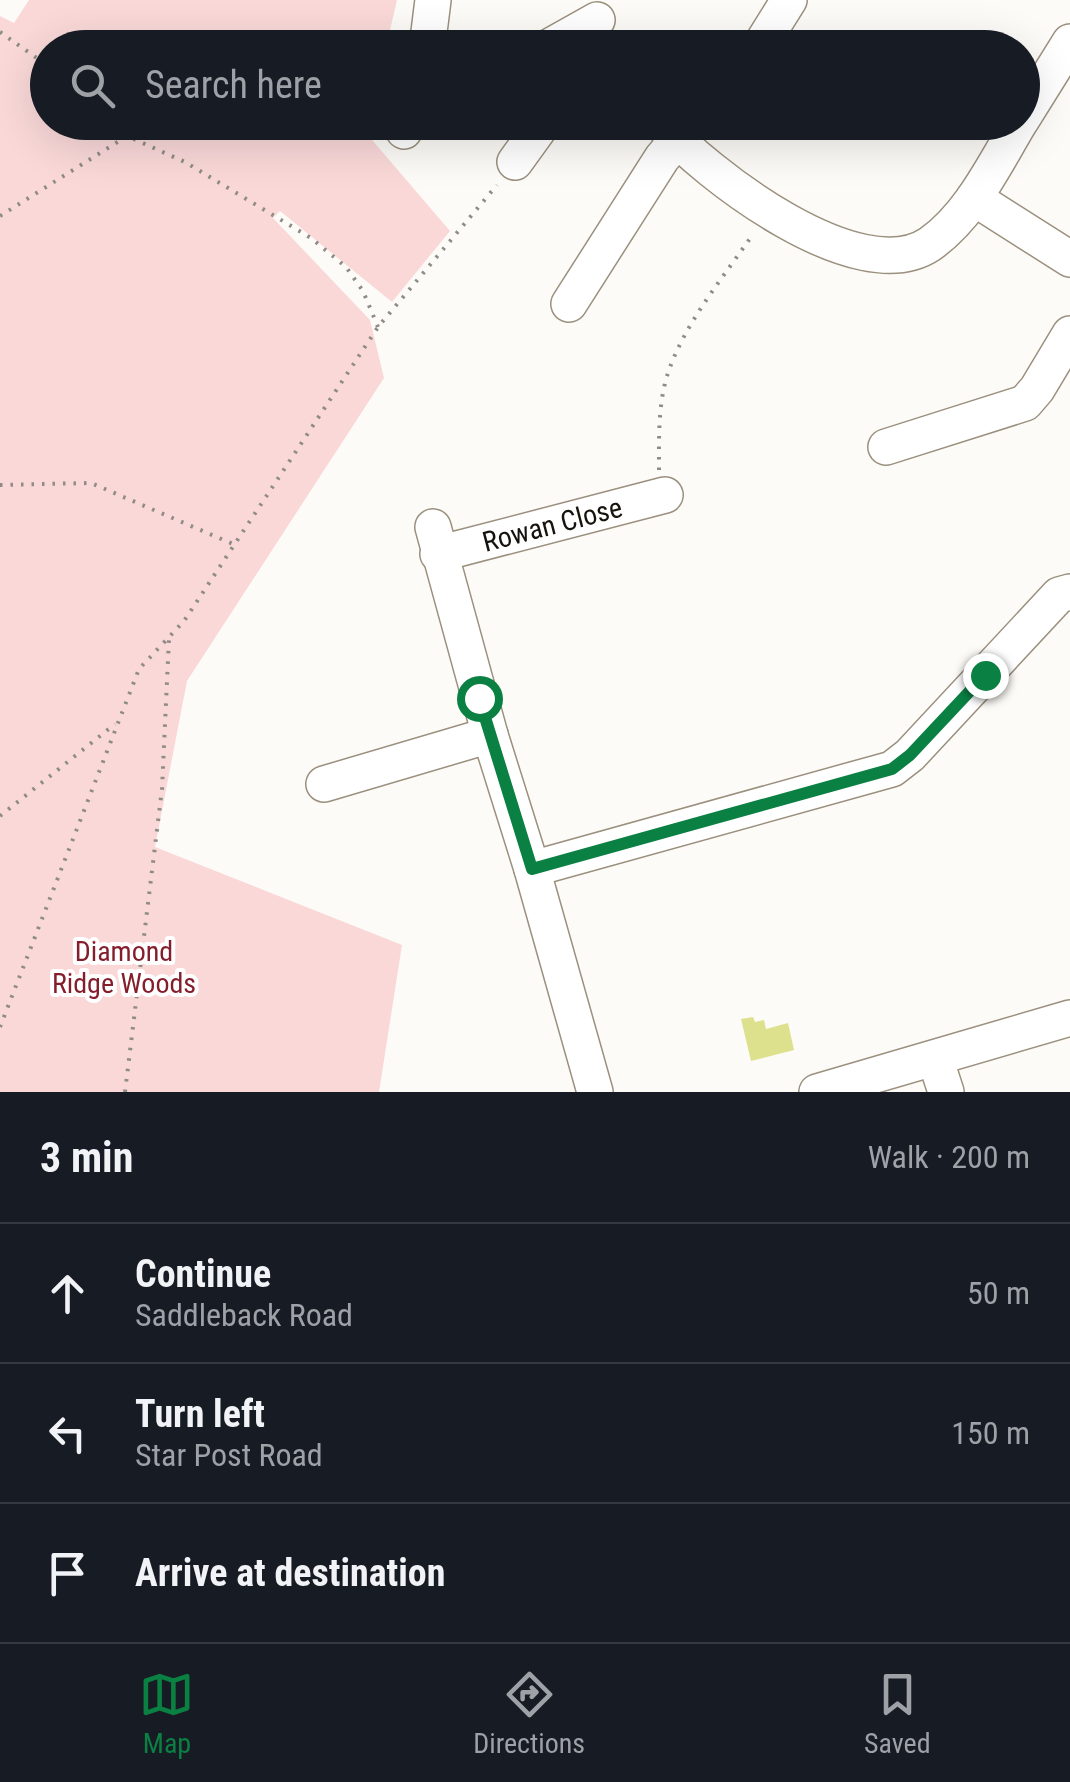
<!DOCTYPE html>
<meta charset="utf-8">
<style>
:root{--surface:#171b24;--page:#242831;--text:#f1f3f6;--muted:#9ea1a6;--line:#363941;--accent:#0b8043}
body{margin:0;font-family:"Roboto Condensed",sans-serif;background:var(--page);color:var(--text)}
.stop{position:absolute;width:30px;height:30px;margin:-22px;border:8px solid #0b8043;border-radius:50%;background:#fff}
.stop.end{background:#0b8043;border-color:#fff;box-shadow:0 2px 10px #0008}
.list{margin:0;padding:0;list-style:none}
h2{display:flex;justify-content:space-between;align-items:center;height:130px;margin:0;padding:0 40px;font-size:42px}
h2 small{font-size:32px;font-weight:400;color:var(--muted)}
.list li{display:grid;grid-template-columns:65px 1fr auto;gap:30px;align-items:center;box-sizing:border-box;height:140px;padding:0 40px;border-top:2px solid var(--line)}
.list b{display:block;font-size:38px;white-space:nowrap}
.list p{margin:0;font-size:32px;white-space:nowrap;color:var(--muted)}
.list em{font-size:32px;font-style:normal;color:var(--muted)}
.icon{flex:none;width:55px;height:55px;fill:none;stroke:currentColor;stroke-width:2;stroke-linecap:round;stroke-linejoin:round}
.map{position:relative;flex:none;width:1070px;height:1092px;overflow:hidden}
.search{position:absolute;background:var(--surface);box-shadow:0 10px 40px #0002;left:30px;right:30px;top:30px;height:110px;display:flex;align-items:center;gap:25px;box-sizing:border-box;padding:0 35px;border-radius:55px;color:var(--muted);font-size:38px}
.sheet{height:550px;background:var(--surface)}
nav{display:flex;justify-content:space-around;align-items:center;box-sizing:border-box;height:140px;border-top:2px solid var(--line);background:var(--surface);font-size:28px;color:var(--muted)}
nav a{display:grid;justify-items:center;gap:5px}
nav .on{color:var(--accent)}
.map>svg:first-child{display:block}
</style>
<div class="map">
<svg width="1070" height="1092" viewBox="0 0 1070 1092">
<rect width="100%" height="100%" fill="#fdfbf7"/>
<path fill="#fad8d8" d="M 29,0 L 397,0 L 386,47 L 48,48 L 48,122 L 369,123 L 367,134 L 450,231 L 392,302 L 280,211 L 273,218 L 370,320 L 384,378 L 187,681 L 155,847 L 402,945 L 379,1092 L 0,1092 L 0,16 L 14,23 Z"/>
<path fill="#dde18d" d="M 753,1017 L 755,1022 L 764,1020 L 766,1029 L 788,1023 L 794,1050 L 751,1061 L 741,1019 Z"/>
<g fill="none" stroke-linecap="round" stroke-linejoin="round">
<defs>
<g id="minor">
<path d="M 427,48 L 433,0"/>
<path d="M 547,48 L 597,20"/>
<path d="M 759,48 L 789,0"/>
<path d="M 1022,119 L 1070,42"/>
<path d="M 660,122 C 706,174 859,292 930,244 C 971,215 994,165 1020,122"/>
<path d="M 404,131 L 409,122"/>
<path d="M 515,162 L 541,126"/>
<path d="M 974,198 L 1070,259"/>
<path d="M 569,304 L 662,158 L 692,123"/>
<path d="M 886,447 L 1025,403 L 1037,389 L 1070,334"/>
<path d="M 433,527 L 490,735 L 532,869 L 595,1092"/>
<path id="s1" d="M 438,554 L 665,495"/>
<path d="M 324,784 L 490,735"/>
<path d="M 532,869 L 892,769 L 910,755 L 1059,595 L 1070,592"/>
<path d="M 935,1058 L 946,1092"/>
<path d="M 817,1092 L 1070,1018"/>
</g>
</defs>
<use href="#minor" stroke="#9b907e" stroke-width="38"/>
<path stroke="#8f8c87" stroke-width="4" stroke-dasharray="2.5 8" stroke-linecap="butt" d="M 0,32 L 48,66
M 107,122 L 127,136 L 185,162 L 311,238 L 346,267 L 363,291 L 378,327
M 0,216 L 127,136
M 659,470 C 659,439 658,406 667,376 C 683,325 723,278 753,234
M 0,485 L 91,483 L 233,544
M 0,816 L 115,724
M 0,1027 L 139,669 L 184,621 L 378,327 L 497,185
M 125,1092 L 162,789 L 169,638"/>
<use href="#minor" stroke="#fff" stroke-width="35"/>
</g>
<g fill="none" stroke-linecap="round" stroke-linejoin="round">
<path stroke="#0b8043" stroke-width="12" d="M 479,698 L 532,869 L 892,769 L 910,755 L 985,675"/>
</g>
<g text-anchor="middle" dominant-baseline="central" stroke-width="8" stroke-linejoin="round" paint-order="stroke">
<g font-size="28" fill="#16120c" stroke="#fff">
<text stroke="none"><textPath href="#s1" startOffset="118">Rowan Close</textPath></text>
</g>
<g font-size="28" fill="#841e2c" stroke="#fff">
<text x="124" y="951">Diamond<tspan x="124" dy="32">Ridge Woods</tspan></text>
</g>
</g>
</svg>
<div class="stop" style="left:479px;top:698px"></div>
<div class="stop end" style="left:985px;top:675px"></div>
<div class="search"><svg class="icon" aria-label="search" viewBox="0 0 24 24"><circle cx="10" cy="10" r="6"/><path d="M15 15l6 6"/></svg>Search here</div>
</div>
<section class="sheet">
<h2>3 min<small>Walk · 200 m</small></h2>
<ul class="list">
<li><svg class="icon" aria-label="ahead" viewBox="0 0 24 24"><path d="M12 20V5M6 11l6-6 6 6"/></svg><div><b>Continue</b><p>Saddleback Road</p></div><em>50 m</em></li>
<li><svg class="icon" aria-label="left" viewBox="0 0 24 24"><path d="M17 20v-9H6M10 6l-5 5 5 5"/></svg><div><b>Turn left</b><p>Star Post Road</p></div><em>150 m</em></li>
<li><svg class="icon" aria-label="arrive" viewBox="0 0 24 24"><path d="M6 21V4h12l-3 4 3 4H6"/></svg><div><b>Arrive at destination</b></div></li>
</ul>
</section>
<nav>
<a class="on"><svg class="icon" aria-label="map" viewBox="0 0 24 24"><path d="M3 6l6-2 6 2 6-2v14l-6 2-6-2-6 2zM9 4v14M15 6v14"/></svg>Map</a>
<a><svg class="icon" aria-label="directions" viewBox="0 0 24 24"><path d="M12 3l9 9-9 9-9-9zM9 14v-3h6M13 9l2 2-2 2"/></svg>Directions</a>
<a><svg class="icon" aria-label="saved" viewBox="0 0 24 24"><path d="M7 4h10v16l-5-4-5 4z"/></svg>Saved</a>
</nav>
